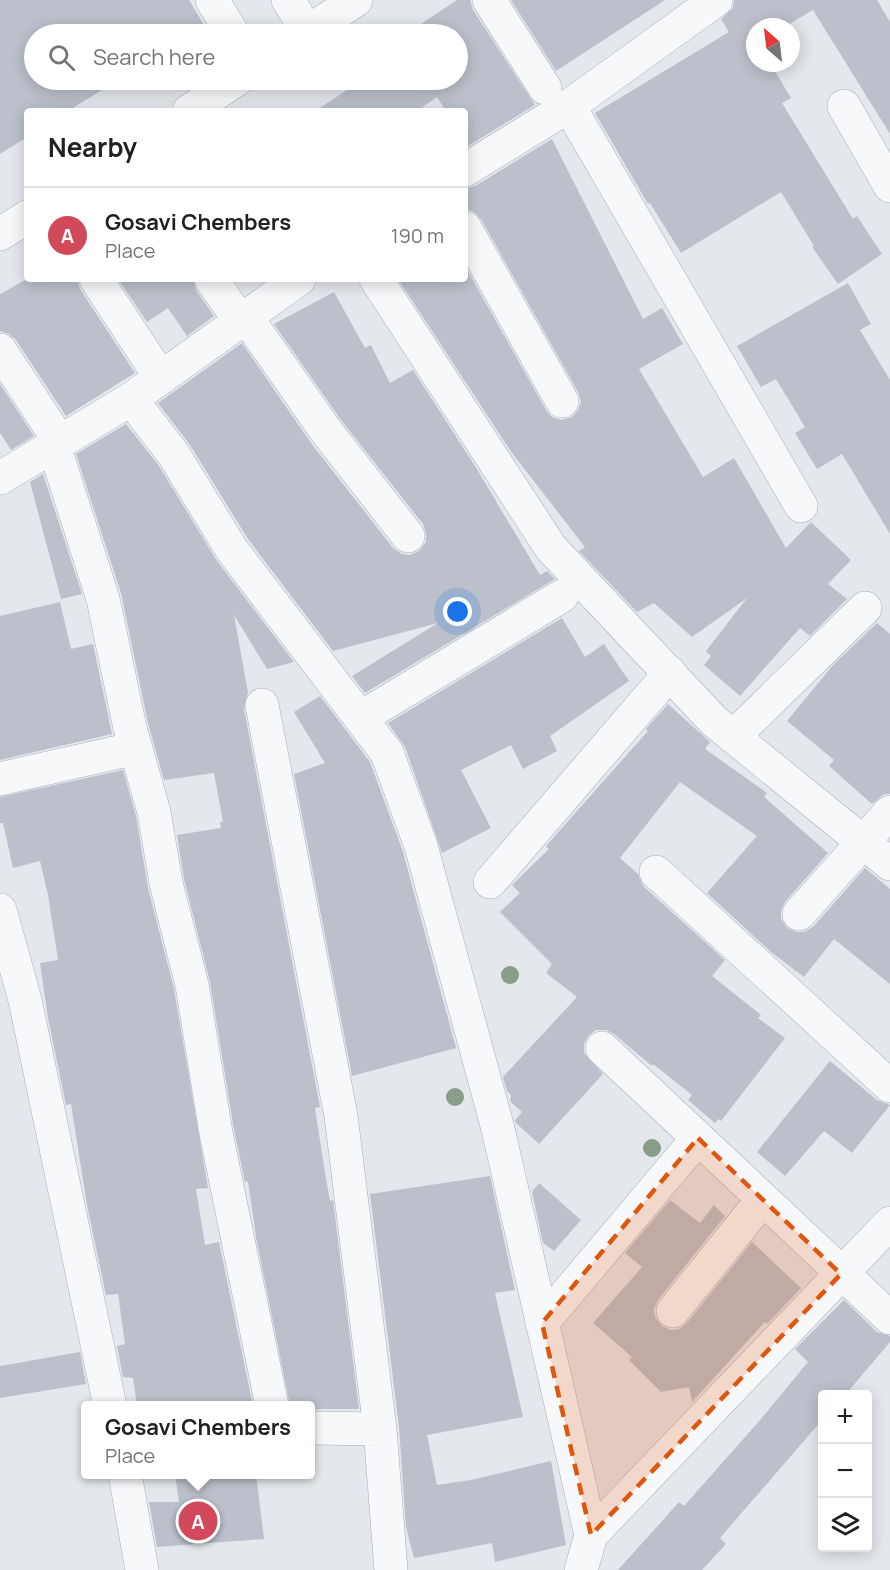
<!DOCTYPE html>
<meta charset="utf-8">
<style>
:root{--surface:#fff;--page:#f6f6f6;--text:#202124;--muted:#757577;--line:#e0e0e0;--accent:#d1495b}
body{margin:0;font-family:Manrope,sans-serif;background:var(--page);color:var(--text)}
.controls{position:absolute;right:18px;bottom:18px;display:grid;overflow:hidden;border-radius:6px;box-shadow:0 3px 15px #0003}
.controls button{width:54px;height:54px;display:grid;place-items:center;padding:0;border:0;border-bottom:2px solid var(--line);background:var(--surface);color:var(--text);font:30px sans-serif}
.compass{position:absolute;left:746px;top:18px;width:54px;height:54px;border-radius:50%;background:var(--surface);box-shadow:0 3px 15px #0003;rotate:332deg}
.you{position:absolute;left:458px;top:612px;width:21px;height:21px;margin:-15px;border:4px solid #fff;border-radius:50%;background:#1a73e8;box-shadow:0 0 0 9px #1a73e833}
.badge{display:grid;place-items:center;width:39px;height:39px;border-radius:50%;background:var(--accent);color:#fff;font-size:20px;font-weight:700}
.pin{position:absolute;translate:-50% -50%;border:3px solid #fff;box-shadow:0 2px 6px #0006}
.popup{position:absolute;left:81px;top:1401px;width:234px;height:78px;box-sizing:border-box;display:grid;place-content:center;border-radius:6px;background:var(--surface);filter:drop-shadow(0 2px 4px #0005);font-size:20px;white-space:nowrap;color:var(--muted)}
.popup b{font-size:22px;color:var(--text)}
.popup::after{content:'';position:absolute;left:50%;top:100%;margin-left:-12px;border:12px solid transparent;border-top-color:var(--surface)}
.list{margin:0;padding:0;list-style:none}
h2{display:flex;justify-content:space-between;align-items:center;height:78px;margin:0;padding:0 24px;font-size:26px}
h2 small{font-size:20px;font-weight:400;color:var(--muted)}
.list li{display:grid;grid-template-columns:39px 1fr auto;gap:18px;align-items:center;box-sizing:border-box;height:96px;padding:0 24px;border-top:2px solid var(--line)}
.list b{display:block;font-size:22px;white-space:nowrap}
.list p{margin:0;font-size:20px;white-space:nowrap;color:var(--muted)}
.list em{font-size:20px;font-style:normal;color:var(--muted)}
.icon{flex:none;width:33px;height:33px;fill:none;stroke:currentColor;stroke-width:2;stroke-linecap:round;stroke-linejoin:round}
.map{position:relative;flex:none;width:890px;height:1570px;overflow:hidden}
.search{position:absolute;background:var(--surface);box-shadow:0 3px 15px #0003;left:24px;top:24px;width:444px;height:66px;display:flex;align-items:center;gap:15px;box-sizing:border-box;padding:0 21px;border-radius:33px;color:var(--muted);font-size:22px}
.panel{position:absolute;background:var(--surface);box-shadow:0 3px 15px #0003;left:24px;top:108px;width:444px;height:174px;border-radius:6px}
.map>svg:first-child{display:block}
</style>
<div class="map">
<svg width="890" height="1570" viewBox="0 0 890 1570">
<rect width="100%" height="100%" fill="#e4e7ec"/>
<path fill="#bbc0ca" d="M 0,0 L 189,0 L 204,25 L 189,34 L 34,34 L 34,80 L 118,80 L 68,111 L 27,111 L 27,137 L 0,154 Z
M 457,0 L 470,0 L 473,10 L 535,105 L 465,148 L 465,111 L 446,111 L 437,97 L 417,111 L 315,111 L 362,80 L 458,80 L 458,34 L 406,34 Z
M 511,0 L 665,0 L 556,71 Z
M 734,0 L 877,0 L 890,22 L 890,134 L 813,10 L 784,27 L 755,27 L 755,63 L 770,63 L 791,98 L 782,103 L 853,219 L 857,216 L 882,254 L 838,284 L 812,247 L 814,246 L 781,192 L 681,253 L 650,203 L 648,204 L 595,113 L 729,32 L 721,19 L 733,8 Z
M 552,139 L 643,319 L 662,308 L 683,344 L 639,369 L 703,477 L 734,458 L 786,548 L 811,522 L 851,560 L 828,584 L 847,599 L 810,636 L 800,628 L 740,696 L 704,665 L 711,656 L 706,651 L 747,598 L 692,637 L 654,603 L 637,612 L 579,551 L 585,547 L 512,453 L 398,279 L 465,279 L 465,266 L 546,410 L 552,417 L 561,420 L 572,417 L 578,410 L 581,402 L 578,392 L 481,219 L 474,212 L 465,209 L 465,189 L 475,186 Z
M 27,279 L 77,279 L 80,289 L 135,373 L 66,416 L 16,340 L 9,334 L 0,331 L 0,294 Z
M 118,279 L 193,279 L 196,290 L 214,316 L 187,336 L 168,308 L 147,322 Z
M 848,283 L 871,324 L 860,330 L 890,380 L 890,534 L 842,454 L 817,469 L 795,433 L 805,427 L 776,379 L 761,387 L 737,346 Z
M 334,292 L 365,348 L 371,345 L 390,383 L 413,370 L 475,466 L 540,575 L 547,571 L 555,579 L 365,693 L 352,676 L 438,623 L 333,651 L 248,539 L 190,445 L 158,403 L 242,343 L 311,443 L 393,548 L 402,554 L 410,555 L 419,551 L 426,542 L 426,533 L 423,524 L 341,420 L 274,324 Z
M 0,384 L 34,436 L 11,450 L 0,433 Z
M 126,424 L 159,466 L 217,561 L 294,662 L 267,669 L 234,615 L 248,693 L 244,709 L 320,1107 L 315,1108 L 325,1173 L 330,1201 L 333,1200 L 359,1409 L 310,1409 L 310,1406 L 290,1406 L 256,1237 L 248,1181 L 245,1182 L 234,1130 L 210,982 L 184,879 L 177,835 L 221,828 L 220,822 L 223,822 L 214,773 L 164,780 L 148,723 L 121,593 L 76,454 Z
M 43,474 L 82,594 L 61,599 L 30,482 Z
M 60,602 L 71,649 L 93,644 L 112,734 L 0,760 L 0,616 Z
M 562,618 L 585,657 L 604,644 L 629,681 L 550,736 L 557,751 L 523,769 L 511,745 L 461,770 L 491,828 L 442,853 L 405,747 L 388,723 Z
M 877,623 L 890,634 L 890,794 L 884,794 L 872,804 L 829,766 L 834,760 L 787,721 L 833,665 Z
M 320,696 L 370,762 L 403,852 L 456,1048 L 352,1076 L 294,774 L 325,763 L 294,712 Z
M 668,704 L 710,742 L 705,749 L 767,793 L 764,797 L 828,853 L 785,902 L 781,911 L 781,919 L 787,928 L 796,932 L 804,932 L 813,927 L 865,868 L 890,889 L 890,984 L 834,939 L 804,977 L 771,952 L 707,893 L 757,836 L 680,782 L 620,858 L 638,874 L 643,886 L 725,960 L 712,976 L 761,1015 L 758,1018 L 785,1038 L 721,1121 L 718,1119 L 715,1123 L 688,1100 L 692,1095 L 653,1064 L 652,1066 L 614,1034 L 606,1030 L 596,1030 L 589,1035 L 584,1043 L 584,1053 L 603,1074 L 539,1144 L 516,1123 L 515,1120 L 522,1112 L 510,1101 L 511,1095 L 507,1091 L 503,1077 L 577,997 L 546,973 L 552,964 L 500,912 L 520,893 L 512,885 L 549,849 L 546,846 L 648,731 L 646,729 Z
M 123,770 L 136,816 L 148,888 L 174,989 L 208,1188 L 196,1189 L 205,1245 L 219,1242 L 253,1406 L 137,1406 L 133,1378 L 123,1377 L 117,1346 L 125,1344 L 118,1294 L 106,1295 L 87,1205 L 71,1104 L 66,1105 L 48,1018 L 40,963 L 58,960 L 48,895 L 40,861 L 13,868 L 3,823 L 0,823 L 0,797 Z
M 830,1061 L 877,1100 L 890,1105 L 852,1153 L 824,1131 L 785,1176 L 757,1152 Z
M 490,1176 L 515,1290 L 495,1293 L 523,1417 L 427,1435 L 437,1485 L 471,1480 L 551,1461 L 566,1545 L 495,1562 L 492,1543 L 414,1558 L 406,1527 L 399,1427 L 370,1194 Z
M 539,1183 L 581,1220 L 554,1251 L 543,1243 L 532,1192 Z
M 670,1200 L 700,1223 L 714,1205 L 725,1216 L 658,1300 L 654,1309 L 655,1317 L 662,1326 L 671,1330 L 679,1329 L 687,1323 L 752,1242 L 801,1288 L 767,1324 L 765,1322 L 692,1402 L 689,1387 L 661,1392 L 629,1360 L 632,1357 L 593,1323 L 642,1267 L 625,1253 Z
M 844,1300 L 877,1332 L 890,1336 L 890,1342 L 845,1395 L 822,1395 L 822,1420 L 720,1538 L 726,1544 L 702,1570 L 618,1570 L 679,1502 L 684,1506 L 761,1419 L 808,1362 L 795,1349 Z
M 80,1352 L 86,1384 L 0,1398 L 0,1366 Z
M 175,1474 L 256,1474 L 264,1539 L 157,1547 L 149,1502 L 179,1502 Z"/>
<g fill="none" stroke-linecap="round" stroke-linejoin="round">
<defs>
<path id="minor" d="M 212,0 L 233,34
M 288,0 L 308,32
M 489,0 L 545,88
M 305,34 L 356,0
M 569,106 L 716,0
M 844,106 L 890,186
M 189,111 L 236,80
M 465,170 L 569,106 L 801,506
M 465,228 L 562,401
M 0,234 L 27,217
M 96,279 L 161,378
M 211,279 L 241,322
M 376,279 L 551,548 L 714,721 L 890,864
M 247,318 L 326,431 L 408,536
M 0,350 L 60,442
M 131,399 L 174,455 L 232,550 L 387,753 L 421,846 L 498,1129 L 591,1535
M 54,446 L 103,599 L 130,728 L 154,812 L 166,883 L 192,985 L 216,1133 L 272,1406
M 0,478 L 131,399 L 299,279
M 262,705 L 341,1116 L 380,1429 L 391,1570
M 360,718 L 562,596
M 733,737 L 865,608
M 0,779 L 136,748
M 656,872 L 890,1086
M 490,882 L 670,673
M 0,910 L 25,1000 L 110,1406
M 799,914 L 890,812
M 602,1048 L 890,1318
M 673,1311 L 763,1199
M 542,1323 L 698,1138
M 310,1428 L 380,1429
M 125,1474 L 142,1570
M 581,1570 L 591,1535 L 890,1223"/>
</defs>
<use href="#minor" stroke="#a9aeb7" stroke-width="34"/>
<use href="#minor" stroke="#f7f8fa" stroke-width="33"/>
</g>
<g fill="#899d89">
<circle cx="510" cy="975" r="9"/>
<circle cx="455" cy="1097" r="9"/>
<circle cx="652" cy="1148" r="9"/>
</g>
<path fill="#df570f" fill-opacity="0.2" stroke="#df570f" stroke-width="4.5" stroke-dasharray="12 8" stroke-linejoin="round" d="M 698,1138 L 841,1274 L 591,1535 L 542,1323 Z"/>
</svg>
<div class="controls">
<button>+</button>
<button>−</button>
<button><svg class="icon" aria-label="layers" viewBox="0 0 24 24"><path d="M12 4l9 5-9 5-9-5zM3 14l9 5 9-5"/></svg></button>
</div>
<svg class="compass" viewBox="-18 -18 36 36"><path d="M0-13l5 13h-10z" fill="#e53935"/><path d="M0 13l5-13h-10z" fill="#757577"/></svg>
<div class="you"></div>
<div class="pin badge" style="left:198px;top:1521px">A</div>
<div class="popup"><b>Gosavi Chembers</b>Place</div>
<div class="search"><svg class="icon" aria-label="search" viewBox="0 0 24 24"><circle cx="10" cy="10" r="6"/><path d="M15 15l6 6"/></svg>Search here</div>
<section class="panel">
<h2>Nearby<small></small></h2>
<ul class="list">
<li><span class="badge">A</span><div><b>Gosavi Chembers</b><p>Place</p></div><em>190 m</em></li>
</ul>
</section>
</div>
